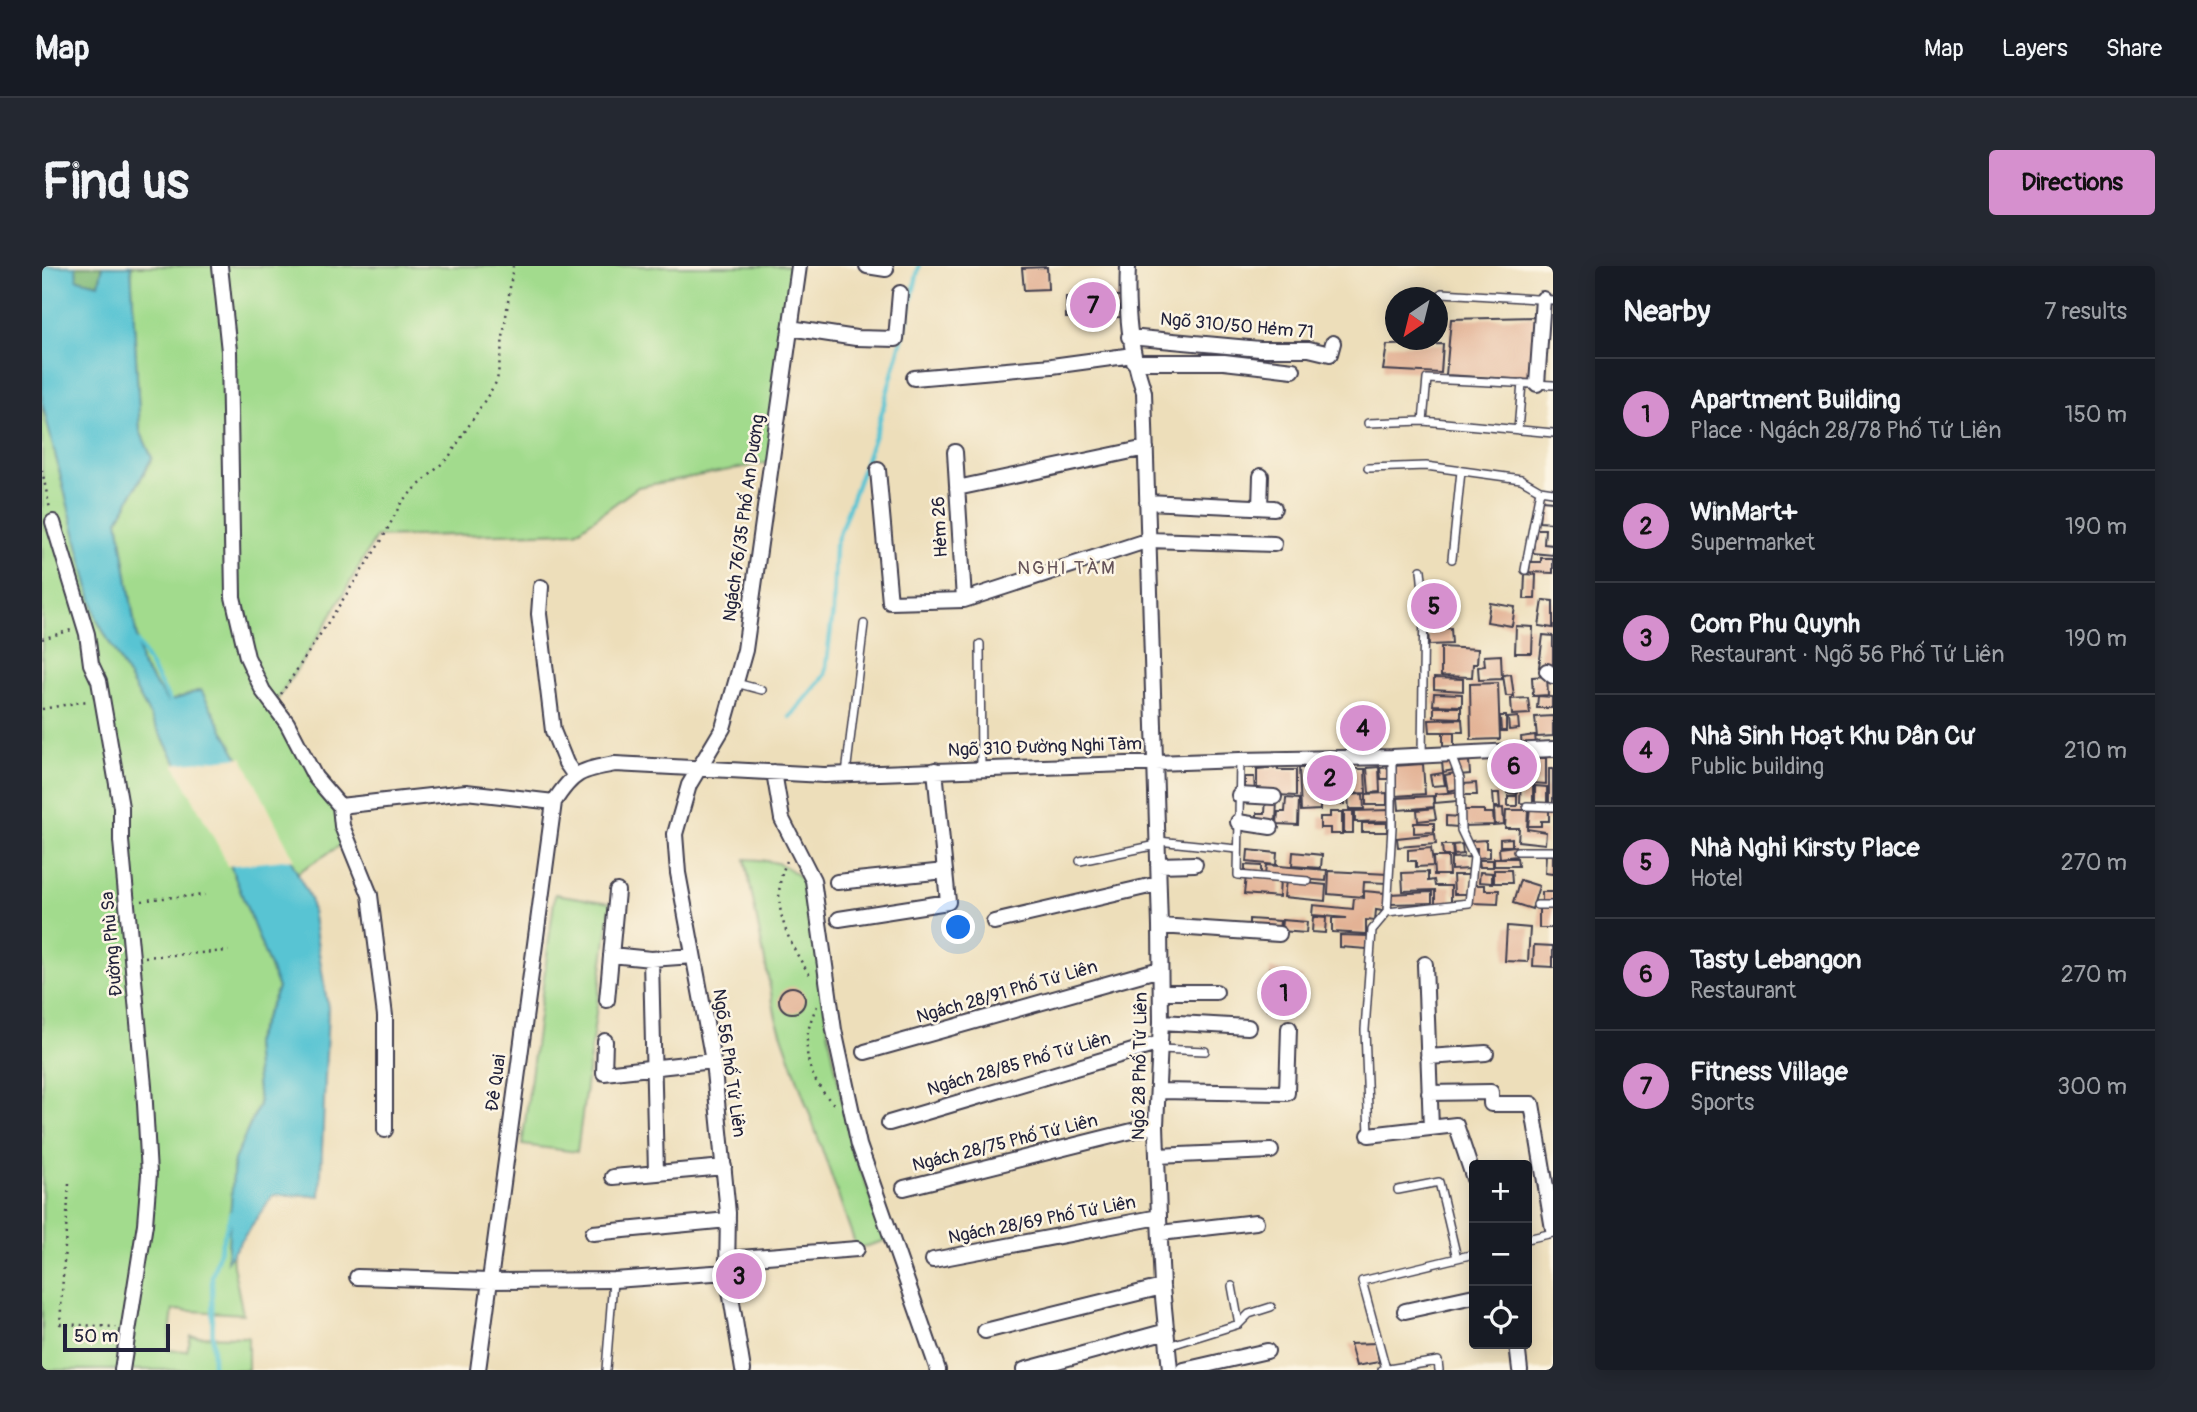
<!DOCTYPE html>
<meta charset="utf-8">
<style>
:root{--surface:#171b24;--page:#242831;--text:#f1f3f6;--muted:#9ea1a6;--line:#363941;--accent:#d690ce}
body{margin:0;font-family:Pangolin,sans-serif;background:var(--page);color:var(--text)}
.controls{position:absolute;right:21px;bottom:21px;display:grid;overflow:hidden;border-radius:7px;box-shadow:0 4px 18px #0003}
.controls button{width:63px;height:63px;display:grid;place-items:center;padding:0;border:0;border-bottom:2px solid var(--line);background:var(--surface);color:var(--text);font:35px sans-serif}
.compass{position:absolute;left:1343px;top:21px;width:63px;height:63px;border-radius:50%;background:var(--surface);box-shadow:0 4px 18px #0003;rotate:215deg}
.scale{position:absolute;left:21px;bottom:18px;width:107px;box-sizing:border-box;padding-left:7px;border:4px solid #22223b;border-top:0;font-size:19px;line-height:24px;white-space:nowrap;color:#22223b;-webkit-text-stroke:5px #fcf5e5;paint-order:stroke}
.you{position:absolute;left:917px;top:662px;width:24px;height:24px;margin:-18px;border:5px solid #fff;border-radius:50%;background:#1a73e8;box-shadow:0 0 0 10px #1a73e833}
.badge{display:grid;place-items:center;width:46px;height:46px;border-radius:50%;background:var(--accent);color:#111;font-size:23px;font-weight:700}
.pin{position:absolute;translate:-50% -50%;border:4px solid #fff;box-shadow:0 2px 7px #0006}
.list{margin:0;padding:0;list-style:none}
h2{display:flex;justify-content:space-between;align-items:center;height:91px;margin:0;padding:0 28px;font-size:30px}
h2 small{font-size:23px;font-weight:400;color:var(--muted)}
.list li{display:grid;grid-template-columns:46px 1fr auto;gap:21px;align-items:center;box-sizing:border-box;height:112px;padding:0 28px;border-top:2px solid var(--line)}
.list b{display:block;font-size:26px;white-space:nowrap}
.list p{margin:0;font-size:23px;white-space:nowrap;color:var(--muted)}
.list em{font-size:23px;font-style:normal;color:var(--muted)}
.icon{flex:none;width:38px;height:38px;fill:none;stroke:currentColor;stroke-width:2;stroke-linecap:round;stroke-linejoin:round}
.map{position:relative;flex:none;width:1511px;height:1104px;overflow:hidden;border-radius:7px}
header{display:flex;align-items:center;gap:42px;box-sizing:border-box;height:98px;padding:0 35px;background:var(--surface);border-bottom:2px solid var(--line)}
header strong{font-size:33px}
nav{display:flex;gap:38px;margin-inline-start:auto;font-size:24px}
.intro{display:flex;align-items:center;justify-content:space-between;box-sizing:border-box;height:168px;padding:0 42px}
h1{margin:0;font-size:49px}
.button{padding:18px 32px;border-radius:7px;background:var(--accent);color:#111;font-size:24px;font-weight:700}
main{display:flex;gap:42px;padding:0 42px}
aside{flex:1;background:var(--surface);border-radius:7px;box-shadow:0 4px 18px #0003}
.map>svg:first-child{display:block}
</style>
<header>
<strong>Map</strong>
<nav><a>Map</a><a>Layers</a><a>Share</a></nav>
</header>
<div class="intro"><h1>Find us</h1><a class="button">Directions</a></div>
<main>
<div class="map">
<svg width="1511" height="1104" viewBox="0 0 1511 1104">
<rect width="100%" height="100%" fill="#fcf5e5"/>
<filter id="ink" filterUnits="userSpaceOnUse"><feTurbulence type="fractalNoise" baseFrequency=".0143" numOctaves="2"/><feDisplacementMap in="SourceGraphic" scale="14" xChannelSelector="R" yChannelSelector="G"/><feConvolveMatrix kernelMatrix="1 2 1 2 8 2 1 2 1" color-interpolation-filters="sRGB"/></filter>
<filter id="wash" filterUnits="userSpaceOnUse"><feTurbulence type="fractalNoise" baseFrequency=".00686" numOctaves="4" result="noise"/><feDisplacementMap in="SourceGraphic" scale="28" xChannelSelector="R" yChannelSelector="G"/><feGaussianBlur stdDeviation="1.57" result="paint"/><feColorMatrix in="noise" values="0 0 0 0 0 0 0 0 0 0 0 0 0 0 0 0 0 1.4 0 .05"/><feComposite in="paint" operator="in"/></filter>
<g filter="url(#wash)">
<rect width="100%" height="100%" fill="#eddeba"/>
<path fill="#a2db8d" stroke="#627e64" stroke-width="2" d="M 89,0 L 757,0 L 730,196 L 596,221 L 534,266 L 334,271 L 286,355 L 232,439 L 298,540 L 305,575 L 255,607 L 201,500 L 158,424 L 126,436 L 99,398 L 76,254 L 110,192 L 98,165 Z
M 0,136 L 55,354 L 182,583 L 236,722 L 212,777 L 217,839 L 192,895 L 188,954 L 191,999 L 201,1048 L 131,1044 L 126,1084 L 145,1085 L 149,1070 L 206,1071 L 206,1104 L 0,1104 Z
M 703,593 C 744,595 744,599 773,626 L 786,764 L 809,879 L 845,974 L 815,983 L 734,752 Z
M 513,628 L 569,637 L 535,886 L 480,879 Z"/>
<path fill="#81bb78" stroke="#526e5a" stroke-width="2" d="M 34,0 L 61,0 L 57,18 L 34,13 Z"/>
<path fill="#59c4d3" stroke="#3e7387" stroke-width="2" d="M 0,0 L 34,0 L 35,13 L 57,18 L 61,0 L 89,0 L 98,165 L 110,192 L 76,254 L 99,398 L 126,436 L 159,424 L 201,500 L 268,632 L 286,742 L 278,930 L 231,929 L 185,995 L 192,894 L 217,839 L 212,777 L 236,722 L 182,583 L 55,354 L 0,136 Z"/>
<path fill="#eddeba" d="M 200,491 L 204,498 L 252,593 L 185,600 L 179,585 L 132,498 Z"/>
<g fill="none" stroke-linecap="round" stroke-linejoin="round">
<path stroke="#59c4d3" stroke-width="4.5" d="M 95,376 L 130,439
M 748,451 L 783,409 L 791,345 L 793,280 L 836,160 L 864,58 L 877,0
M 171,1104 L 170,1010 L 189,947"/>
</g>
<g id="blocks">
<path fill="#e3b295" d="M 1005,1 L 1006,23 L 982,24 L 980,2 Z
M 1038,24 L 1067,24 L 1067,30 L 1078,30 L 1079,51 L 1024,52 L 1024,31 L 1038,31 Z
M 1493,51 L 1489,114 L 1404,109 L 1409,53 Z
M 1401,78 L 1399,107 L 1341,104 L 1345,79 Z
M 1499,234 L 1511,235 L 1511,257 L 1497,256 Z
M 1493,263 L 1503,263 L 1502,278 L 1511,279 L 1511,289 L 1491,287 Z
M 1499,292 L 1511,292 L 1511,307 L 1487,306 L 1488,296 L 1499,296 Z
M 1483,308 L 1494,309 L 1493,333 L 1482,333 Z
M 1501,334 L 1511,335 L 1511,362 L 1497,360 Z
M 1448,337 L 1473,341 L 1470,360 L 1445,356 Z
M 1474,360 L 1491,361 L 1490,387 L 1473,387 Z
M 1409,362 L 1410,378 L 1387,379 L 1386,363 Z
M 1501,369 L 1511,370 L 1511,402 L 1497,401 Z
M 1399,381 L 1436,383 L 1435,398 L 1431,398 L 1430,411 L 1399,410 Z
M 1459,389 L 1460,413 L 1437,414 L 1436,401 L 1443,400 L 1442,390 Z
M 1469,408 L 1472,430 L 1464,430 L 1461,409 Z
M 1505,410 L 1506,429 L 1491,430 L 1490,411 Z
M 1392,412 L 1421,413 L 1421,425 L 1392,423 Z
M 1456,417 L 1458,473 L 1429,474 L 1428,418 Z
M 1392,427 L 1420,428 L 1420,440 L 1391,439 Z
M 1496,430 L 1510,431 L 1510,442 L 1495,442 Z
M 1486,432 L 1488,448 L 1470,449 L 1469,433 Z
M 1392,441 L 1419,441 L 1419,452 L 1392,451 Z
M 1458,450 L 1464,450 L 1464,465 L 1459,465 Z
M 1511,450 L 1511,470 L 1495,471 L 1493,451 Z
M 1476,451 L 1477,463 L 1467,464 L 1466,452 Z
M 1420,453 L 1421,466 L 1388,466 L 1387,454 Z
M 1401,467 L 1412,467 L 1412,483 L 1401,483 Z
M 1493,469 L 1494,478 L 1480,480 L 1479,471 Z
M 1492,492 L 1504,492 L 1504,518 L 1491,517 L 1491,538 L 1478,537 L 1479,507 L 1492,508 Z
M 1411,494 L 1412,504 L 1401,506 L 1400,495 Z
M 1465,494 L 1475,494 L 1475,528 L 1465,527 Z
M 1427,495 L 1428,508 L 1417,509 L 1416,496 Z
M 1456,496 L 1464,496 L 1464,509 L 1456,509 Z
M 1381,498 L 1383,528 L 1353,530 L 1351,500 Z
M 1236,501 L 1236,504 L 1254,504 L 1254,530 L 1215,528 L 1215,503 Z
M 1337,501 L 1338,526 L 1327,527 L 1325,502 Z
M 1348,501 L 1348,513 L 1339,513 L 1338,502 Z
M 1257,502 L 1266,502 L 1266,509 L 1301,508 L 1302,538 L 1278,539 L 1278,544 L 1259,545 Z
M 1314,503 L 1323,503 L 1324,527 L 1305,528 L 1303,504 Z
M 1507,503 L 1511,503 L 1511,540 L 1507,540 Z
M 1401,507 L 1403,519 L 1390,520 L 1388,509 Z
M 1413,507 L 1416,523 L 1406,525 L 1403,509 Z
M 1203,511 L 1212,511 L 1213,527 L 1203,528 Z
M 1434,517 L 1435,529 L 1422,529 L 1421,518 Z
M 1493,520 L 1505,521 L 1505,537 L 1493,537 Z
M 1414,526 L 1415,535 L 1393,537 L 1393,528 Z
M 1345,527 L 1345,539 L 1324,539 L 1324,528 Z
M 1451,527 L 1457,527 L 1458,541 L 1452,541 Z
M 1321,528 L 1322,543 L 1307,543 L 1306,529 Z
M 1391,530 L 1392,541 L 1357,544 L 1356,532 Z
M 1466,530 L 1475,530 L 1475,540 L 1466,540 Z
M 1244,532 L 1257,533 L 1256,559 L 1235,558 L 1236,546 L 1243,546 Z
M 1224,533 L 1235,534 L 1234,557 L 1215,556 L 1215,547 L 1223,547 Z
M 1392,542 L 1394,553 L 1376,555 L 1375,544 Z
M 1461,542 L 1462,558 L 1453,559 L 1452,543 Z
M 1488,542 L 1507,544 L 1507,555 L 1499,555 L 1499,560 L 1486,560 Z
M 1347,544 L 1348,555 L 1313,556 L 1313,545 Z
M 1421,544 L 1442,544 L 1442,547 L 1451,547 L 1452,559 L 1421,560 Z
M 1464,544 L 1486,544 L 1485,563 L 1504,566 L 1503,578 L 1476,575 L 1477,562 L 1463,562 Z
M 1302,545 L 1311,545 L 1311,567 L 1302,567 Z
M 1288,546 L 1300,546 L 1300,568 L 1288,568 L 1288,562 L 1278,562 L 1278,551 L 1288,551 Z
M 1404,550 L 1417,551 L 1416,561 L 1404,560 Z
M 1320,557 L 1345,557 L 1345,566 L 1320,566 Z
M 1372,557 L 1392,557 L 1392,566 L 1372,567 Z
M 1393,568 L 1394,578 L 1356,581 L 1355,572 Z
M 1470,572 L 1470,580 L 1458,580 L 1458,573 Z
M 1444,574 L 1444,582 L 1448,582 L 1448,591 L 1435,592 L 1435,582 L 1430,582 L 1429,575 Z
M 1420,578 L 1421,588 L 1412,589 L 1411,579 Z
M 1400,579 L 1410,579 L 1411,590 L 1401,590 Z
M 1473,580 L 1474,590 L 1458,592 L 1457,582 Z
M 1389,582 L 1391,600 L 1374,601 L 1374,595 L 1366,595 L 1366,584 Z
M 1206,584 L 1235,587 L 1234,599 L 1205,596 Z
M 1251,586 L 1280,589 L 1279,602 L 1250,600 Z
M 1504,587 L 1511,588 L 1511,608 L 1503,607 Z
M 1391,591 L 1406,591 L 1407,609 L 1392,609 Z
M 1428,591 L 1428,603 L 1409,604 L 1409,592 Z
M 1452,592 L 1475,592 L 1476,600 L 1452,600 Z
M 1437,594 L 1451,594 L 1451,601 L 1438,601 Z
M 1203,599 L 1219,600 L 1219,609 L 1203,608 Z
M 1224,599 L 1285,604 L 1284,615 L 1223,610 Z
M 1452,604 L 1469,604 L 1470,617 L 1452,617 Z
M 1287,605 L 1346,608 L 1346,617 L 1322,616 L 1321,631 L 1286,628 Z
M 1386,606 L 1386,615 L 1392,614 L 1393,620 L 1409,620 L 1409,637 L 1393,637 L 1393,624 L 1361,625 L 1360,607 Z
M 1438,606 L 1450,607 L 1450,617 L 1437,616 Z
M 1411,609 L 1426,609 L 1427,628 L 1412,628 Z
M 1204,610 L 1238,613 L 1237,631 L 1202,628 Z
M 1478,614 L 1497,620 L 1490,643 L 1471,637 Z
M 1244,615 L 1284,619 L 1283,635 L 1242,631 Z
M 1430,619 L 1443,619 L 1443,624 L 1457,624 L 1456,638 L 1430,637 Z
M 1322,625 L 1343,627 L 1341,645 L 1334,644 L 1333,655 L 1324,654 L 1324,668 L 1290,666 L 1290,652 L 1304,652 L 1270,649 L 1271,639 L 1311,643 L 1312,631 L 1322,632 Z
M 1390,626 L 1390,637 L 1347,638 L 1347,628 Z
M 1500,626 L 1511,626 L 1511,636 L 1500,636 Z
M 1497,641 L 1511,641 L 1511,662 L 1497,662 Z
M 1271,651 L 1284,652 L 1283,667 L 1270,666 Z
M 1207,653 L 1238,655 L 1237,665 L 1207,663 Z
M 1240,654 L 1265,656 L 1264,667 L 1239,665 Z
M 1465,660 L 1488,662 L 1486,696 L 1463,695 Z
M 1298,669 L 1326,670 L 1325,683 L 1298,681 Z
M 1492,679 L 1511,680 L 1511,701 L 1491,700 Z
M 1228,702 L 1261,711 L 1255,745 L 1225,743 Z
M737 734a13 13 0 1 1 26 0a13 13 0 1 1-26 0Z
M 1334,1077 L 1337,1096 L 1314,1100 L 1308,1078 Z"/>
</g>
</g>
<g filter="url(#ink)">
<use href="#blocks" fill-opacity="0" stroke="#403e4e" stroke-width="2"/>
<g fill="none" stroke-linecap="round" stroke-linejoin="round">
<defs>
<path id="lane" d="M 1400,27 L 1511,34
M 1381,155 L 1511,167
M 1326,157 L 1381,155 L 1385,113 L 1511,119
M 1476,164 L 1480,117
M 1326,202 L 1384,200 L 1479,213 L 1498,224 L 1511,226
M 1410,293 L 1419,205
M 1379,304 L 1382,334 L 1380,489
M 1483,304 L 1498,224
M 938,378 L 939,502
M 694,417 L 720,424
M 1198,494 L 1196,609 L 1266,615
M 804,508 L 822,358
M 1485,540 L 1511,541
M 1116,575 L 1195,583
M 1475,585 L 1511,585
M 1038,595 L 1115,579
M 1495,639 L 1511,639
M 1345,646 L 1427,637 L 1432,591 L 1419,564 L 1418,513 L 1409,489
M 1118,783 L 1163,785
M 1327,869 L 1323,764 L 1330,664 L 1345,646 L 1350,561 L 1350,491
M 1356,924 L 1397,916 L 1415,992
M 1485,973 L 1511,967
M 1190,1020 L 1197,1058
M 1126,1080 L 1197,1058 L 1207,1048 L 1229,1041
M 1344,1103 L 1320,1015 L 1432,988
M 564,1104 L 571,1015
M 1340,1104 L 1396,1095 L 1397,1104"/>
<path id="street" d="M 178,0 L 187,85 L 191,331 L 205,391 L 221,425 L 245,457 L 273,511 L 298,540 L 300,560 L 328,629 L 343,750 L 343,864
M 825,0 L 844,3
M 1086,0 C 1084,46 1087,81 1102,126 L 1118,660 L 1119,756 L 1114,859 L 1117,951 L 1120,1021 L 1128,1104
M 748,62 L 814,72 L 854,73 L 858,27
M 1087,71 L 1218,83 L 1267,83 L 1288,88 L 1291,77
M 1092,96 L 1182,96 L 1251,104
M 872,112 L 1010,100 L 1091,89
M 1495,118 L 1501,33
M 913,186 L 922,334
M 836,204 L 848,336 L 922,334 L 1107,274 L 1232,278
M 915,222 L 1104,182
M 1105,236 L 1232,242
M 1218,241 L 1219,210
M 11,256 L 45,368 L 49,398 L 57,415 L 79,541 L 79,575 L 102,820 L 107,908 L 103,958 L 80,1104
M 499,321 L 497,348 L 511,465 L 524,497 L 533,510
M 1505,405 L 1511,410
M 732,506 L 740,553 L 771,614 L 792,764 L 817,879 L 896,1104
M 1197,529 L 1232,531
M 298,540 L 424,526 L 512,536
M 1196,556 L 1229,561
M 1116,599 L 1153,598
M 795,616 L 903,605
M 797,653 L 906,636 L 893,504
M 952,656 L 1116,618
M 1118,660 L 1237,668
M 569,689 L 609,693 L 651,690
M 609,693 L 614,907
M 1383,698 L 1389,862
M 1119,726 L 1174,726
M 565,734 L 575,625
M 1119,756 L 1206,761
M 563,775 L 562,807 L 671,795
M 823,786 L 1118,703
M 1386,791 L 1444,787
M 1117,825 L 1245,827 L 1247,762
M 1387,827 L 1449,826 L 1449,838 L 1490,838 L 1511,963
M 847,857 L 1118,777
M 1327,869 L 1414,859 L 1432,913
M 1115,890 L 1229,885
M 571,911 L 682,901
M 862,922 L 1114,859
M 551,967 L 686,954
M 1118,967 L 1214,956
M 685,993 L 815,983
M 891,994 L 1117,951
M 315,1011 L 447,1015 L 572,1014 L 685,1006
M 1363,1045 L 1432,1030
M 943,1065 L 1120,1021
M 1475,1078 L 1478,1104
M 436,1104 L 512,536 C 531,506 539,504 573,498 L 782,509 L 1198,494 L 1350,491 L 1511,483
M 701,1104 L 685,1006 L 686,947 L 671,795 L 636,607 L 633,568 L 647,519 L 681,462 L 703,384 L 757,0
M 982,1104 L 1125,1065
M 1142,1104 L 1225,1085"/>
</defs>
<use href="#lane" stroke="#403e4e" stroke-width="10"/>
<use href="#street" stroke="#403e4e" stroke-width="18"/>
<path stroke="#403e4e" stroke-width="2.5" stroke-dasharray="2 5" stroke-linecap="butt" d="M 0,204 L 8,243
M 0,373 L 29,364
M 239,428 L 340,274 L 360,235 L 407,191 L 455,115 L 471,0
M 0,443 L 45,435
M 745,595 C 725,636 747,679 770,712
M 100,635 C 121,631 141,631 163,629
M 103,691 L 187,685
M 775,740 C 756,778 764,813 795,841
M 27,918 L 18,1058 L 74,1061"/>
<use href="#lane" stroke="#fff" stroke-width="7"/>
<use href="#street" stroke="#fff" stroke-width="14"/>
</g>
</g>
<g text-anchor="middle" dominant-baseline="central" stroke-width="5" stroke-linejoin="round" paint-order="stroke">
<g font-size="18" fill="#22223b" stroke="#fcf5e5">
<text transform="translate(1195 60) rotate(5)">Ngõ 310/50 Hẻm 71</text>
<text transform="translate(702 252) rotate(-82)">Ngách 76/35 Phố An Dương</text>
<text transform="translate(898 261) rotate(-93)">Hẻm 26</text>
<text transform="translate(1003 481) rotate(-2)">Ngõ 310 Đường Nghi Tàm</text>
<text transform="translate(70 678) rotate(-95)">Đường Phù Sa</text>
<text transform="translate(965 726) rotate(-16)">Ngách 28/91 Phố Tứ Liên</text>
<text transform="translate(687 797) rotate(82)">Ngõ 56 Phố Tứ Liên</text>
<text transform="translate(977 798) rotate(-16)">Ngách 28/85 Phố Tứ Liên</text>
<text transform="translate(1098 800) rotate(-89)">Ngõ 28 Phố Tứ Liên</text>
<text transform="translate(454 817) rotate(-82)">Đê Quai</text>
<text transform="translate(963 877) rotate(-14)">Ngách 28/75 Phố Tứ Liên</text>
<text transform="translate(1000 954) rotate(-11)">Ngách 28/69 Phố Tứ Liên</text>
</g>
<g font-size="19" letter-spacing="2" fill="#66545a" stroke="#fcf5e5">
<text x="1025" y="302">NGHI TÀM</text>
</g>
</g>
</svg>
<div class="controls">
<button>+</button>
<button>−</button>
<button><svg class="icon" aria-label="locate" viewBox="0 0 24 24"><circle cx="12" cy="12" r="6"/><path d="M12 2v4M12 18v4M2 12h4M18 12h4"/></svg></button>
</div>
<svg class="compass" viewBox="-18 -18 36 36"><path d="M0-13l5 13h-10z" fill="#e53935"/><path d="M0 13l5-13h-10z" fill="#9ea1a6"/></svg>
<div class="scale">50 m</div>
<div class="you"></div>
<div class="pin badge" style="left:1242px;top:727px">1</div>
<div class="pin badge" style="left:1288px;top:512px">2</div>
<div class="pin badge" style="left:697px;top:1010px">3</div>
<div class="pin badge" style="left:1321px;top:462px">4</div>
<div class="pin badge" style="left:1392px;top:340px">5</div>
<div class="pin badge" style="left:1472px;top:500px">6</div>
<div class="pin badge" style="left:1051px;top:39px">7</div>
</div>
<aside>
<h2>Nearby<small>7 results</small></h2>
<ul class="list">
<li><span class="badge">1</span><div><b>Apartment Building</b><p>Place · Ngách 28/78 Phố Tứ Liên</p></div><em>150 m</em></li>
<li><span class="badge">2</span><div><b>WinMart+</b><p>Supermarket</p></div><em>190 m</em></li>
<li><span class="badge">3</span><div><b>Com Phu Quynh</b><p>Restaurant · Ngõ 56 Phố Tứ Liên</p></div><em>190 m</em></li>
<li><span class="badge">4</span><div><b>Nhà Sinh Hoạt Khu Dân Cư</b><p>Public building</p></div><em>210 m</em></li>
<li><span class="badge">5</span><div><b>Nhà Nghỉ Kirsty Place</b><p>Hotel</p></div><em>270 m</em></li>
<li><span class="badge">6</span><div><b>Tasty Lebangon</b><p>Restaurant</p></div><em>270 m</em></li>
<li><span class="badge">7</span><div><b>Fitness Village</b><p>Sports</p></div><em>300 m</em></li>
</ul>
</aside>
</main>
